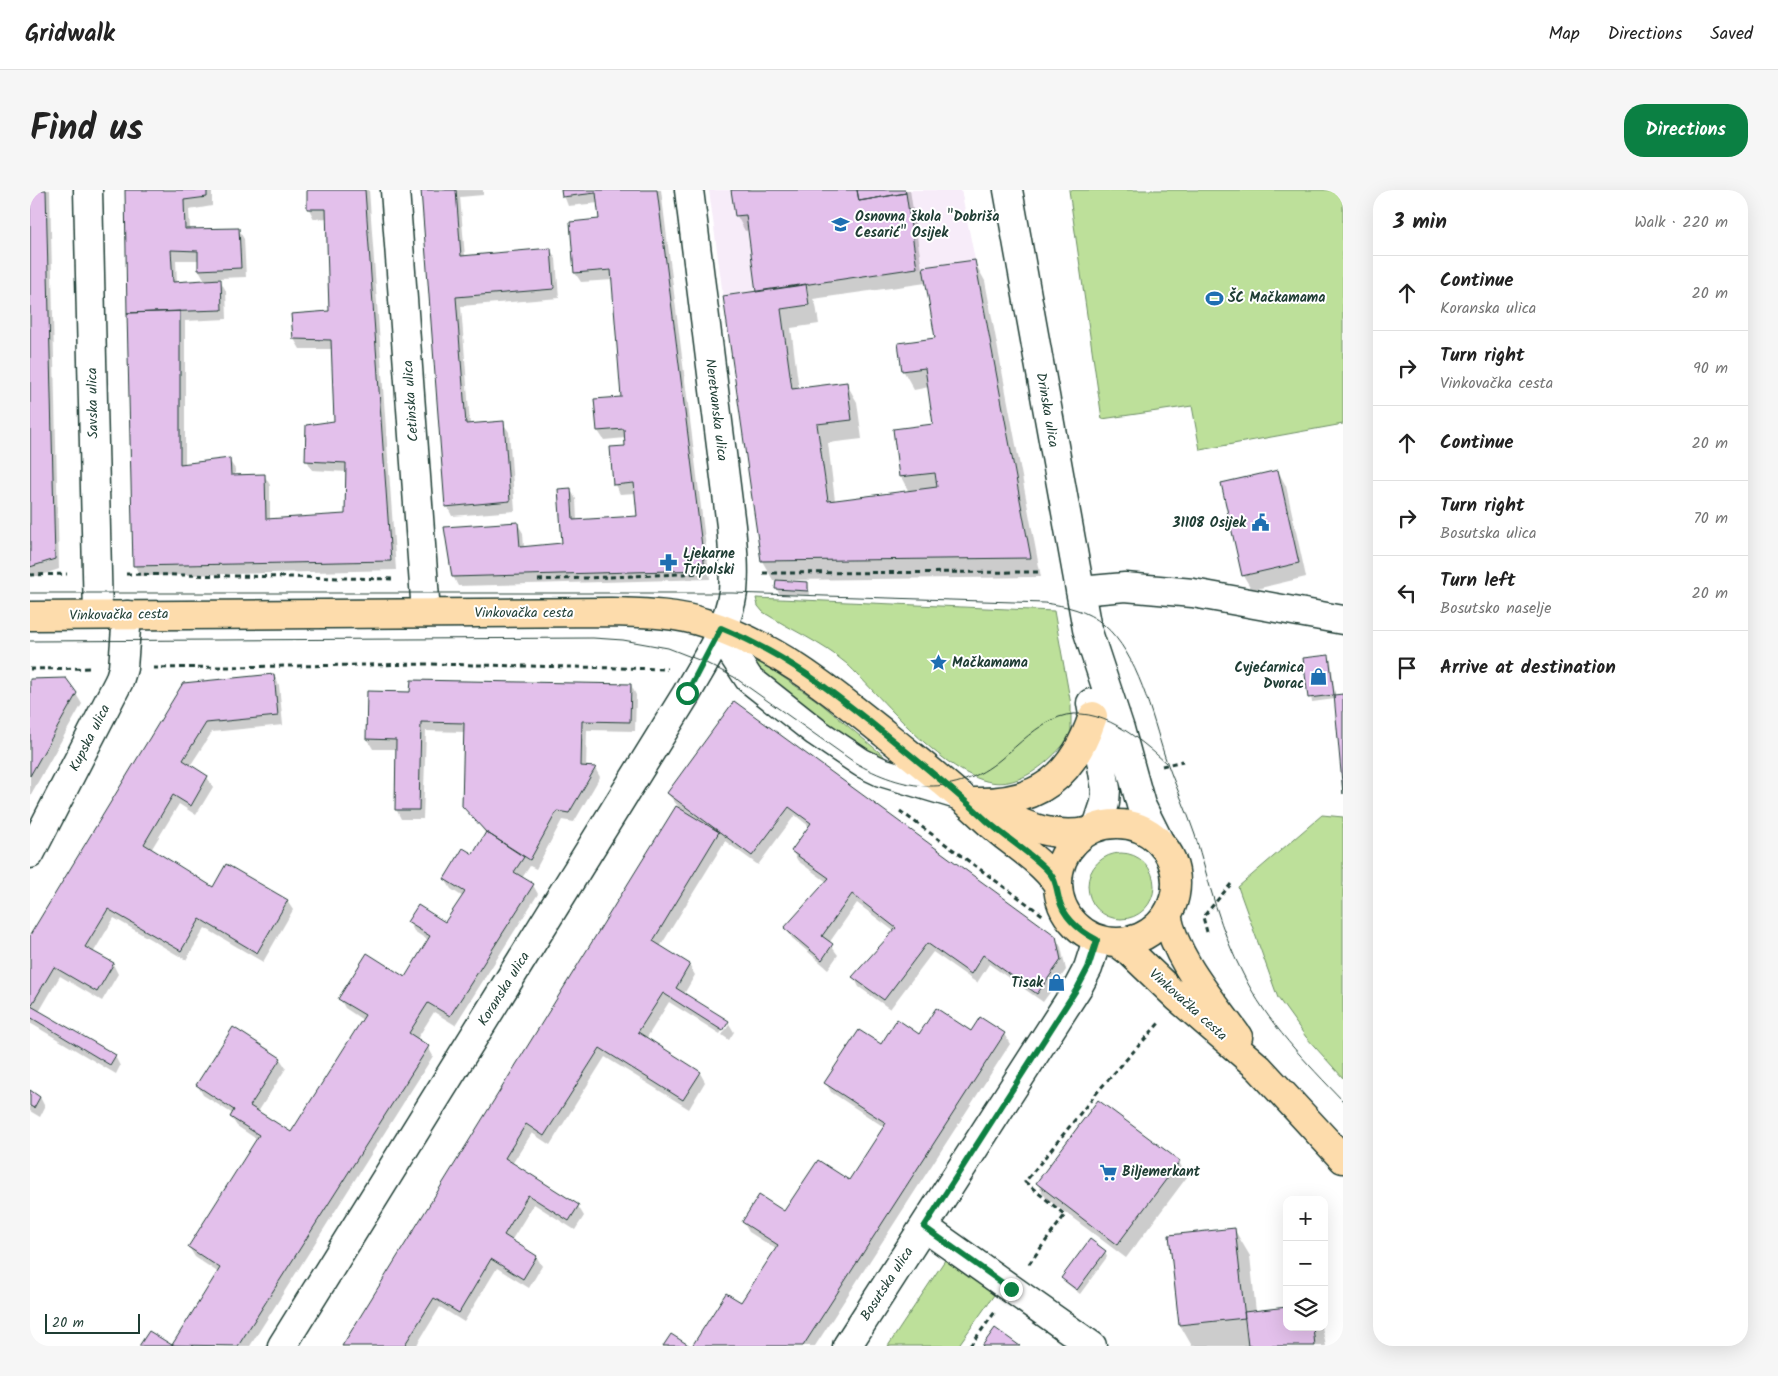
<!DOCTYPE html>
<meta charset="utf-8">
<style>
:root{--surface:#fff;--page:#f6f6f6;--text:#222;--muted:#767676;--line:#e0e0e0;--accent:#0b8043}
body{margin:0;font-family:Kalam,sans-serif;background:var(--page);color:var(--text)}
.controls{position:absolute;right:15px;bottom:15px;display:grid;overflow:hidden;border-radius:10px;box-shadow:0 5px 20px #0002}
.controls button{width:45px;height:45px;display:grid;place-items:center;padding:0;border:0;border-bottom:1px solid var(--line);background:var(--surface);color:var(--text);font:25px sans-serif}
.scale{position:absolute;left:15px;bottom:12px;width:95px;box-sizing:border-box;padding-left:5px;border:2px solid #1f3d34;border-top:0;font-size:14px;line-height:18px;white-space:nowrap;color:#1f3d34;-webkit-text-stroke:4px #fff;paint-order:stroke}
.stop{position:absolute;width:15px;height:15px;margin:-11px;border:4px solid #0b8043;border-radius:50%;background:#fff}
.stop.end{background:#0b8043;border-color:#fff;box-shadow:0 1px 5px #0008}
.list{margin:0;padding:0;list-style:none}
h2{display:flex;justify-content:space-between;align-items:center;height:65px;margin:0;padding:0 20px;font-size:21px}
h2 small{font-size:16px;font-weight:400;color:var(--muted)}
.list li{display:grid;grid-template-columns:32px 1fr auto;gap:15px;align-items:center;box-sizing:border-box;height:75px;padding:0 20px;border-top:1px solid var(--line)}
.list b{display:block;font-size:19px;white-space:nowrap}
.list p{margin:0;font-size:16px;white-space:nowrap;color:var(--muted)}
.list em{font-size:16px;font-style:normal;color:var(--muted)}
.icon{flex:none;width:28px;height:28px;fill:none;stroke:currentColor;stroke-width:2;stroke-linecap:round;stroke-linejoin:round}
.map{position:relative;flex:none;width:1313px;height:1156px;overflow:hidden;border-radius:20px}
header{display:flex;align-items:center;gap:30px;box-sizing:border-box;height:70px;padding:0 25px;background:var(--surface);border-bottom:1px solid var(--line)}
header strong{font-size:24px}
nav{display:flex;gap:28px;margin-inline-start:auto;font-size:18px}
.intro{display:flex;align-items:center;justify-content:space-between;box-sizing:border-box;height:120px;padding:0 30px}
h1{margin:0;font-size:35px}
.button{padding:12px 22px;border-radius:20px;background:var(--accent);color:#fff;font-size:18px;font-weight:700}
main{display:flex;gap:30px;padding:0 30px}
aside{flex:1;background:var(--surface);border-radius:20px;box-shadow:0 5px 20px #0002}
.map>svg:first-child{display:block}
</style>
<header>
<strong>Gridwalk</strong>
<nav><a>Map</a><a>Directions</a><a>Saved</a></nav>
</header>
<div class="intro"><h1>Find us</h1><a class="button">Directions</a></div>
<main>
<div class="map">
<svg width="1313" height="1156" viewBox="0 0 1313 1156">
<rect width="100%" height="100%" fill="#fff"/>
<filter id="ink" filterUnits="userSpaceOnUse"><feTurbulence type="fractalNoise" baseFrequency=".02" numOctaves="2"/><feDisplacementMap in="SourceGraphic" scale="10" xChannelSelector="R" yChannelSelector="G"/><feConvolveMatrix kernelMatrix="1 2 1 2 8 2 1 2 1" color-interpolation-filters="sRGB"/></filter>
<g filter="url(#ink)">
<path fill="#f7ecf9" d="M 679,0 L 931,0 L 945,70 L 693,106 Z"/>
<path fill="#bde09a" stroke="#6e8e67" d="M 1039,0 L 1313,0 L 1313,234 L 1170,260 L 1162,216 L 1072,229 Z
M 726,408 L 1024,421 L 1041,515 L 1041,546 C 1025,565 1004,587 978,592 C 926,603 851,506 817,474 C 791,452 761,440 733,422 L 728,416 Z
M 724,470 L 728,470 L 789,512 L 854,566 L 849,572 L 758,505 L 722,474 Z
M 1292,625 L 1313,627 L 1313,888 L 1276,847 L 1248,808 L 1208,697 Z
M1058 696a33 33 0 1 1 66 0a33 33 0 1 1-66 0Z
M 915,1070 L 964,1105 L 928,1156 L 858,1156 Z"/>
<path fill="#0003" fill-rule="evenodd" d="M 0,0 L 20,0 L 29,379 L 9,386 L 0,386 Z
M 97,0 L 182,0 L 182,16 L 159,20 L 160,40 L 208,39 L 214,49 L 216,87 L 189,88 L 196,101 L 197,129 L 155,131 L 155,274 L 199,270 L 205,279 L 205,286 L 234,285 L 240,295 L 240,330 L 316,325 L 317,282 L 282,280 L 277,270 L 305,232 L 302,159 L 270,159 L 264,149 L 301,122 L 298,28 L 284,29 L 279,19 L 278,0 L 339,0 L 366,380 L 110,386 L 105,376 ZM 146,70 L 169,70 L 169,80 L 176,92 L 147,93 Z
M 392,0 L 453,0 L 453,5 L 430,7 L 435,67 L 520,59 L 526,69 L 529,108 L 431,116 L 440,235 L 473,233 L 479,242 L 485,321 L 422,326 L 417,316 Z
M 532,0 L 631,0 L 680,389 L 428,396 L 423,386 L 487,333 L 493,343 L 494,358 L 533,354 L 540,299 L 546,309 L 547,331 L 608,327 L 606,303 L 590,304 L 585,295 L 596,257 L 596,248 L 574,250 L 568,241 L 592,208 L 583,90 L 551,92 L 545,83 L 570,31 L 569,13 L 538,16 Z
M 702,0 L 880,0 L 892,79 L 944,71 L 955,91 L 1011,387 L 756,390 L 756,392 L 778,393 L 780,405 L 749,404 L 747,399 L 747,390 L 743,390 L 732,371 L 728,102 L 719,40 L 715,41 L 707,26 ZM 896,93 L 906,149 L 873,180 L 884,200 L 899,197 L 904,235 L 864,240 L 871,287 L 879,302 L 805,311 L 798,253 L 832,249 L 827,212 L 816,193 L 769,200 L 761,138 L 789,134 L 786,115 L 783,109 Z
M 1248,281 L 1256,296 L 1276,387 L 1222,400 L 1213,385 Z
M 1298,466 L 1301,471 L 1305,506 L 1313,505 L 1313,591 L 1305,509 L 1282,512 L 1274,469 Z
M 244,485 L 249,495 L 253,535 L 182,542 L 160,576 L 177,587 L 183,597 L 166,625 L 149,614 L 121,660 L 183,698 L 257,711 L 263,720 L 233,772 L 175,738 L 156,770 L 84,728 L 63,763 L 83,774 L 88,784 L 72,811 L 30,786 L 9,822 L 85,866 L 90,876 L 86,884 L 0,833 L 0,747 L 153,494 Z
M 0,490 L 46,504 L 52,514 L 0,606 Z
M 601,495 L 606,505 L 605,541 L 557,540 L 556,578 L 565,578 L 570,587 L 544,632 L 532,630 L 506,679 L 500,676 L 492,688 L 503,695 L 508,704 L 425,835 L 404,822 L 387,849 L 398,857 L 403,866 L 220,1156 L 142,1156 L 189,1083 L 165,1067 L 159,1057 L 228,950 L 207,936 L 201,927 L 203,924 L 173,905 L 168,896 L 250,869 L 256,878 L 228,922 L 262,944 L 333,830 L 315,818 L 310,809 L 376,788 L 399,751 L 384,741 L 379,732 L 416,734 L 433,707 L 421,699 L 415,689 L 443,665 L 456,644 L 434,615 L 435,542 L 396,541 L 393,629 L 371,629 L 366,619 L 367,559 L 343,559 L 337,549 L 382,503 Z
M 705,512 L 1025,747 L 1031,757 L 1036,780 L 1013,812 L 959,774 L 947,793 L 903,762 L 860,819 L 829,797 L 824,787 L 865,742 L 827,713 L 799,753 L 808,765 L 798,779 L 762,748 L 756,738 L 797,692 L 768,671 L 762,661 L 780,637 L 765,625 L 728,675 L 695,651 L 630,757 L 659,775 L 665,785 L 654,804 L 698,832 L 704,842 L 699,850 L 692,845 L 699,835 L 696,835 L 690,844 L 639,812 L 616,849 L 670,883 L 675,892 L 659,919 L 575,867 L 520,955 L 502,943 L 482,974 L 548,1016 L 554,1026 L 545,1040 L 504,1014 L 481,1051 L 506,1066 L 512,1076 L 499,1098 L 467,1078 L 434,1132 L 410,1117 L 386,1156 L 314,1156 L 648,616 L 638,604 Z
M 951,829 L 974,844 L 980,854 L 785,1156 L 664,1156 L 711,1114 L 746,1059 L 719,1042 L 713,1032 L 755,1023 L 819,991 L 854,937 L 801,902 L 796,893 L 851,856 L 889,845 L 942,843 Z
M 0,902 L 10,907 L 15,917 L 10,927 L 0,921 Z
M 1149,972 L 1157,987 L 1096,1068 L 1016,1008 L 1007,993 Z
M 1204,1039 L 1220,1066 L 1226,1122 L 1257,1137 L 1292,1137 L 1296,1156 L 1162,1156 L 1150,1135 L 1141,1047 Z
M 1075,1062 L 1077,1067 L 1050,1104 L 1035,1092 L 1032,1088 Z"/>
<path fill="#e3c0eb" stroke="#1f3d34" d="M 0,0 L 16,0 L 25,369 L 0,377 Z
M 95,0 L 177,0 L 177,7 L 154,10 L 155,39 L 209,38 L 211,78 L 168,80 L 168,61 L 141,60 L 143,92 L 191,89 L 192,120 L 97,123 Z
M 277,0 L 335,0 L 361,371 L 103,376 L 97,123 L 150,121 L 150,274 L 200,268 L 201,285 L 235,284 L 236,329 L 315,324 L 316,273 L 275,271 L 276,235 L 304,231 L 301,150 L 263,149 L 261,124 L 299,121 L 296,19 L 277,19 Z
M 391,0 L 426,0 L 431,66 L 521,58 L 524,99 L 426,107 L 436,234 L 474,231 L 480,311 L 415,317 Z
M 531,0 L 627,0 L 675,380 L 422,387 L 414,337 L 488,332 L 490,357 L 532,353 L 528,299 L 541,298 L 543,330 L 607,326 L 604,293 L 583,295 L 580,257 L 595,256 L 594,239 L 567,241 L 564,209 L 591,207 L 581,80 L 544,83 L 540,32 L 569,29 L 566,3 L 532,7 Z
M 701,0 L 827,0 L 829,11 L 876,3 L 887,78 L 726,102 L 716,25 L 705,26 Z
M 827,0 L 875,0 L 876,3 L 829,11 Z
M 945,70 L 1001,368 L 731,371 L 693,106 L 776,94 L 779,115 L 751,119 L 762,199 L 817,192 L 822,230 L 787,234 L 798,311 L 907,297 L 905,283 L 869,287 L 863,239 L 903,234 L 895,178 L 872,181 L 868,153 L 905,148 L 893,77 Z
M 1248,280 L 1269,373 L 1212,386 L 1191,293 Z
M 746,390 L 778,392 L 778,401 L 745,399 Z
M 1299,465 L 1304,505 L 1278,508 L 1273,468 Z
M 244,484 L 248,526 L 176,533 L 153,570 L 178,586 L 161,616 L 143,605 L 114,654 L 183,697 L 196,674 L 258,710 L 227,763 L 170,729 L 151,761 L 78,719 L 55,757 L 84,773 L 67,802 L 24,777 L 1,816 L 86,865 L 80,875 L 0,827 L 0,745 L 153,493 Z
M 36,488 L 47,503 L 0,586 L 0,489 Z
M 381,490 L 601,494 L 600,532 L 552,531 L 551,576 L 566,577 L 539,623 L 527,621 L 500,670 L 456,642 L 432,616 L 434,533 L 391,532 L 389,620 L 365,620 L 366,550 L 336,549 L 337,501 L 380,502 Z
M 1313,504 L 1313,604 L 1304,505 Z
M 704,511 L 1026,746 L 1031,770 L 1007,804 L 953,765 L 941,784 L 897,753 L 854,810 L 822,787 L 866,738 L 822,704 L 792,746 L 803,754 L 792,770 L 754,738 L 799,688 L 761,661 L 781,633 L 759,617 L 722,666 L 637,603 Z
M 646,616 L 689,642 L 623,751 L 660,774 L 646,798 L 699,831 L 693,841 L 633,803 L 608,842 L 671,882 L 653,910 L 570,858 L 514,946 L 496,934 L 475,968 L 549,1015 L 539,1031 L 498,1005 L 474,1045 L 507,1066 L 493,1089 L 461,1069 L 429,1123 L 404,1108 L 374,1156 L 312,1156 Z
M 456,642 L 494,667 L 484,682 L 504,694 L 420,826 L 398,813 L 379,843 L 399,856 L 208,1156 L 142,1155 L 190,1078 L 158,1057 L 229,945 L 200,927 L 204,920 L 166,895 L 203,837 L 251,868 L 220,916 L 261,942 L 335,825 L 308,809 L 337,763 L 375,787 L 400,746 L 377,732 L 388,715 L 415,732 L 435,702 L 414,689 L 433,658 L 443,664 Z
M 906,818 L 941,841 L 950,827 L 975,843 L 773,1156 L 662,1156 L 696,1103 L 711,1112 L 748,1055 L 712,1032 L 729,1005 L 754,1021 L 788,970 L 819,990 L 856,933 L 794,893 L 829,840 L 851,854 L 867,829 L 889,844 Z
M 0,900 L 10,907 L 4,918 L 0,916 Z
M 1068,910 L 1150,971 L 1087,1055 L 1006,993 Z
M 1205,1038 L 1215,1128 L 1149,1135 L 1139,1045 Z
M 1060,1049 L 1076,1061 L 1047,1100 L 1031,1088 Z
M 1257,1117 L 1257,1137 L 1283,1137 L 1285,1156 L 1218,1156 L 1214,1122 Z
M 965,1138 L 990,1156 L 952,1156 Z
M 119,1141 L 142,1155 L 144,1156 L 109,1156 Z
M 641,1144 L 660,1156 L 633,1156 Z"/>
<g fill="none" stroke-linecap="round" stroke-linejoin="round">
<defs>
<path id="minor" d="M 58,0 L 68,425
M 365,0 L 396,423
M 978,0 L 1057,439 L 1090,539 L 1111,615 L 1129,651
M 1050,401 L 1095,397 L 1163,403 L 1313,430
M 691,438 L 702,463 L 719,489 L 786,542 L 832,573 L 851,582 L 931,606
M 1061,513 L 1076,599 L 1075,613 L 1067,637
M 0,664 L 89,491 L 93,478 L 97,425
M 894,1037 L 1062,1156
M 252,1156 L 657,503 C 674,472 698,438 703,402 C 705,380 703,358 701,336 L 659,0
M 817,1156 L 1048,797 L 1058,778 L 1067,750"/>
<path id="major" d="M 0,426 L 581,422 C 612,423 645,423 675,433 C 745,455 799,499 855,544 C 889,572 924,599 956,630 C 979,652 1008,667 1027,693
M 944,612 C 1009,614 1043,586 1063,526
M 951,615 C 988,631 1015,649 1056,642
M1028 693a59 59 0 1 1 118 0a59 59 0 1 1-118 0Z
M 1137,725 C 1146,771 1182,810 1208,847
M 1088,753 L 1100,762 L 1148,808 L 1229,878 L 1313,969"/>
</defs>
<use href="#minor" stroke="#1f3d34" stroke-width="31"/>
<use href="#major" stroke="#1f3d34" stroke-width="31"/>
<path stroke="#1f3d34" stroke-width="3" stroke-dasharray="5 4" stroke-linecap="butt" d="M 733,383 L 1012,382
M 96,384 L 364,389
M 0,385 L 37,384
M 508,390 L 674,383
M 123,478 L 401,474 L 637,479
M 0,479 L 62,478
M 1132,576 L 1153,571
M 870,621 L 1014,726
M 1177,742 L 1173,727 L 1201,694
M 999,1074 L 1035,1025 L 995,992 L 1069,900 L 1130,832
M 940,1156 L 965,1122"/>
<use href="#minor" stroke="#fff" stroke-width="28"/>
<use href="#major" stroke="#fddcac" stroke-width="28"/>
<path stroke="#1f3d34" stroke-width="1" d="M 0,403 L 702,403 L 1015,413 C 1036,416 1057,420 1074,435 C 1108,464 1122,526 1135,567 C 1144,593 1156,618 1165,645 C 1179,691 1190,741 1213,784 C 1237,833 1276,872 1313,911
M 0,451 L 563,448 L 593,450 L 638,458 L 674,472 L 704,487 L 824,572 C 874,601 924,608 971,569 C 989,554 1007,535 1029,527 C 1068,513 1110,549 1136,573"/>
</g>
</g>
<g fill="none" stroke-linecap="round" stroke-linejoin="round" filter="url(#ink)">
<path stroke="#0b8043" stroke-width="6" d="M 657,503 L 691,438 C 755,464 798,498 850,540 C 887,570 923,599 957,631 C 976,648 998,661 1016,679 C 1026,688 1026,697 1029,709 C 1034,729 1050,741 1067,750 L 1058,778 L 1048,797 L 894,1037 L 981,1099"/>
</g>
<defs>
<symbol id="school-bare" viewBox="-9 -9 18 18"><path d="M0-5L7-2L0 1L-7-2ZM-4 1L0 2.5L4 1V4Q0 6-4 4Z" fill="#1f6fb2" stroke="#fff" stroke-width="2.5" paint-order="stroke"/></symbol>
<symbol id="stadium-bare" viewBox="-9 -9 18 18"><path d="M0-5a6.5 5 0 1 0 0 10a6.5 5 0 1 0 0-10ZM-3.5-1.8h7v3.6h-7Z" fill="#1f6fb2" stroke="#fff" stroke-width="2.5" paint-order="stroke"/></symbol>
<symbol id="civic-bare" viewBox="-9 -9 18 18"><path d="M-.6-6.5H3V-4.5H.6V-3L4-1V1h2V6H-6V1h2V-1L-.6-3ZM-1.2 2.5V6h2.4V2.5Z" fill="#1f6fb2" stroke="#fff" stroke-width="2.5" paint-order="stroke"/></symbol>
<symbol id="pharmacy-bare" viewBox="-9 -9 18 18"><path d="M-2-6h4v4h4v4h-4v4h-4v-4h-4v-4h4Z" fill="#1f6fb2" stroke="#fff" stroke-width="2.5" paint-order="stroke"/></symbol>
<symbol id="sight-bare" viewBox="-9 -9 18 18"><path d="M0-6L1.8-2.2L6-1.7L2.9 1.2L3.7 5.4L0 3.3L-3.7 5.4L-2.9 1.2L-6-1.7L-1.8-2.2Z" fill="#1f6fb2" stroke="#fff" stroke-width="2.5" paint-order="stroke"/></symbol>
<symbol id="shop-bare" viewBox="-9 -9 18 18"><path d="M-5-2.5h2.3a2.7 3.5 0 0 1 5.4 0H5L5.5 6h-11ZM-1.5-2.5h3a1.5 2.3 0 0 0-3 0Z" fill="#1f6fb2" stroke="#fff" stroke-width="2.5" paint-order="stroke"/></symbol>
<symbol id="supermarket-bare" viewBox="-9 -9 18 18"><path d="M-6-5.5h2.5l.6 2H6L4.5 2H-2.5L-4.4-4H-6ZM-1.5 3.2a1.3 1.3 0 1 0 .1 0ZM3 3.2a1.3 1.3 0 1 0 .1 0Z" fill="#1f6fb2" stroke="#fff" stroke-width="2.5" paint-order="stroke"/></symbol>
</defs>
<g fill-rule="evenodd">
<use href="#school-bare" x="798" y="22" width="25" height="25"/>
<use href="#stadium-bare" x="1172" y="96" width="25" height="25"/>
<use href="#civic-bare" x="1218" y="320" width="25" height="25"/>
<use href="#pharmacy-bare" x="626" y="360" width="25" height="25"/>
<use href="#sight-bare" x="896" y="460" width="25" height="25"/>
<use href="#shop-bare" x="1276" y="474" width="25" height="25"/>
<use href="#shop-bare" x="1014" y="780" width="25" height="25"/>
<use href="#supermarket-bare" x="1066" y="970" width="25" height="25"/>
</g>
<g text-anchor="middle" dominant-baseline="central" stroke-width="4" stroke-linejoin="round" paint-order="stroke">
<g font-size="14" font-weight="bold" fill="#1f3d34" stroke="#fff" text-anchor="start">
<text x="825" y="27">Osnovna škola "Dobriša<tspan x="825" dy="16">Cesarić" Osijek</tspan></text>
<text x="1198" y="108">ŠC Mačkamama</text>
<text x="1216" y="333" text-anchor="end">31108 Osijek</text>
<text x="653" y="364">Ljekarne<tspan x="653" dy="16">Tripolski</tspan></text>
<text x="922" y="473">Mačkamama</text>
<text x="1274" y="478" text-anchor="end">Cvjećarnica<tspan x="1274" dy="16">Dvorac</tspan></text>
<text x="1013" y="793" text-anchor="end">Tisak</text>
<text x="1092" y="982">Biljemerkant</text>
</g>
<g font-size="14" fill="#1f3d34" stroke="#fff">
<text transform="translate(381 211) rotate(-94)">Cetinska ulica</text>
<text transform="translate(63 213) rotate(-91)">Savska ulica</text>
<text transform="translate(686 220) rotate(83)">Neretvanska ulica</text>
<text transform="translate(1017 220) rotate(80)">Drinska ulica</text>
<text x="494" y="423">Vinkovačka cesta</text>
<text transform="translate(89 425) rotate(-1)">Vinkovačka cesta</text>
<text transform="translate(60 548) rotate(-63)">Kupska ulica</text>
<text transform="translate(474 799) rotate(-58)">Koranska ulica</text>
<text transform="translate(1158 815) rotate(42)">Vinkovačka cesta</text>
<text transform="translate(857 1094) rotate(-57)">Bosutska ulica</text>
</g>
</g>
</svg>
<div class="controls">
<button>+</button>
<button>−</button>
<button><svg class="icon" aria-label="layers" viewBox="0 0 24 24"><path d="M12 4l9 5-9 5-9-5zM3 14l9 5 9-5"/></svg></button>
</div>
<div class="scale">20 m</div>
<div class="stop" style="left:657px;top:503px"></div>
<div class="stop end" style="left:981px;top:1099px"></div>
</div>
<aside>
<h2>3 min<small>Walk · 220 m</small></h2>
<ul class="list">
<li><svg class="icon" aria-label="ahead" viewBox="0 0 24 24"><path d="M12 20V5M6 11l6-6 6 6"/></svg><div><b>Continue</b><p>Koranska ulica</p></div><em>20 m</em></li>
<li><svg class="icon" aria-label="right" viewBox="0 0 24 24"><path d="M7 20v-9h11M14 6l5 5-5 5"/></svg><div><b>Turn right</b><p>Vinkovačka cesta</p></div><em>90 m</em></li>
<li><svg class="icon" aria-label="ahead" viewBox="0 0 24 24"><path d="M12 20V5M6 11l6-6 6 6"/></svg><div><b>Continue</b></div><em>20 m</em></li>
<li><svg class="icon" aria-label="right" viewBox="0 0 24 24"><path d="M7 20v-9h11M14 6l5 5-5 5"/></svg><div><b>Turn right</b><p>Bosutska ulica</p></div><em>70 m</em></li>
<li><svg class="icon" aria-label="left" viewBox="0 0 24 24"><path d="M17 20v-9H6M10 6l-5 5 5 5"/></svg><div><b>Turn left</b><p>Bosutsko naselje</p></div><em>20 m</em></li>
<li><svg class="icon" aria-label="arrive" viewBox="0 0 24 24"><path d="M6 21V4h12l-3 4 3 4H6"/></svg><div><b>Arrive at destination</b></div></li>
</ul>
</aside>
</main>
